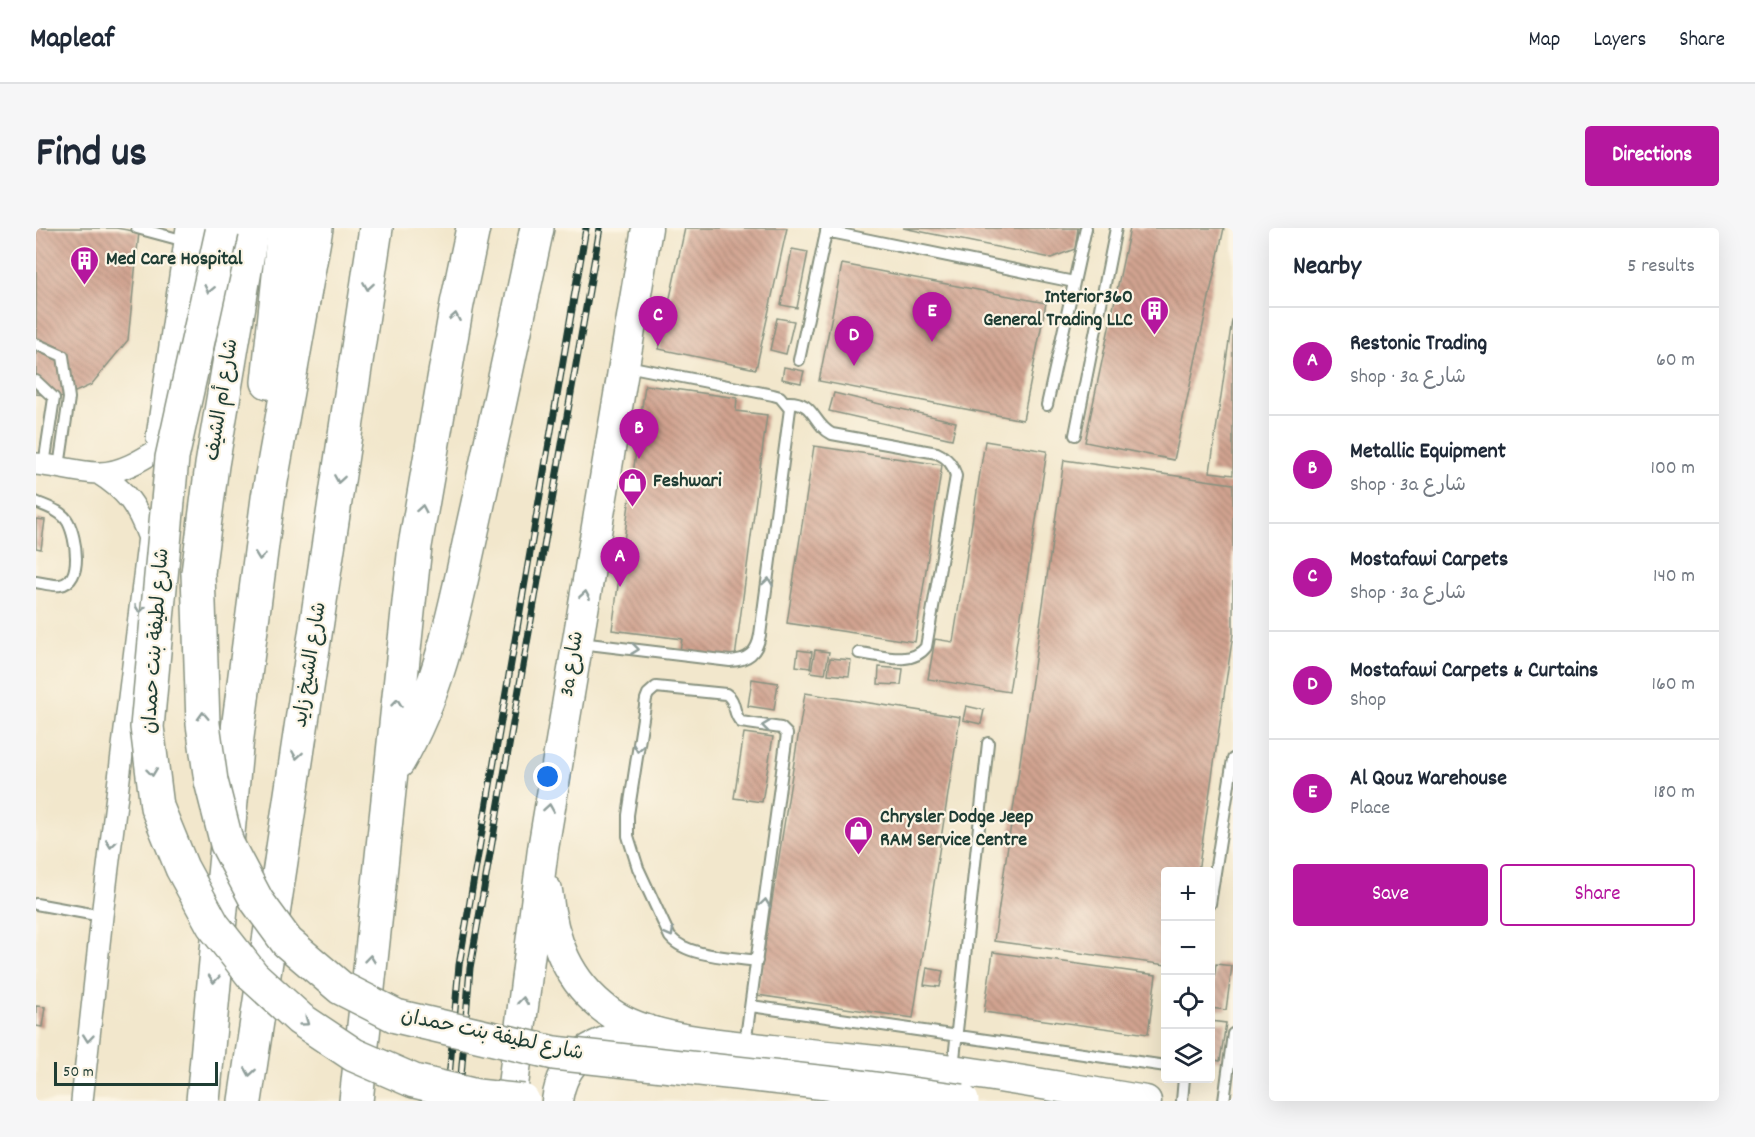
<!DOCTYPE html>
<meta charset="utf-8">
<style>
:root{--surface:#fff;--page:#f6f6f7;--text:#1f2937;--muted:#747a83;--line:#e0e1e3;--accent:#b5179e}
body{margin:0;font-family:Dekko,"Playpen Sans Arabic",sans-serif;background:var(--page);color:var(--text)}
.controls{position:absolute;right:18px;bottom:18px;display:grid;overflow:hidden;border-radius:6px;box-shadow:0 6px 24px #0002}
.controls button{width:54px;height:54px;display:grid;place-items:center;padding:0;border:0;border-bottom:2px solid var(--line);background:var(--surface);color:var(--text);font:30px sans-serif}
.scale{position:absolute;left:18px;bottom:15px;width:164px;box-sizing:border-box;padding-left:6px;border:3px solid #1f3d34;border-top:0;font-size:16px;line-height:21px;white-space:nowrap;color:#1f3d34;-webkit-text-stroke:4px #fcf5e5;paint-order:stroke}
.you{position:absolute;left:512px;top:549px;width:21px;height:21px;margin:-15px;border:4px solid #fff;border-radius:50%;background:#1a73e8;box-shadow:0 0 0 9px #1a73e833}
.badge{display:grid;place-items:center;width:39px;height:39px;border-radius:50%;background:var(--accent);color:#fff;font-size:20px;font-weight:700}
.pin{position:absolute;translate:-50% -50px;filter:drop-shadow(0 2px 3px #0008)}
.pin::after{content:'';position:absolute;top:32px;width:21px;height:18px;background:inherit;clip-path:polygon(0 0,100% 0,50% 100%)}
.list{margin:0;padding:0;list-style:none}
h2{display:flex;justify-content:space-between;align-items:center;height:78px;margin:0;padding:0 24px;font-size:26px}
h2 small{font-size:20px;font-weight:400;color:var(--muted)}
.list li{display:grid;grid-template-columns:39px 1fr auto;gap:18px;align-items:center;box-sizing:border-box;height:108px;padding:0 24px;border-top:2px solid var(--line)}
.list b{display:block;font-size:22px;white-space:nowrap}
.list p{margin:0;font-size:20px;white-space:nowrap;color:var(--muted)}
.list em{font-size:20px;font-style:normal;color:var(--muted)}
.actions{display:flex;gap:12px;padding:18px 24px}
.actions a{flex:1;padding:14px 0;border:2px solid var(--accent);border-radius:6px;text-align:center;font-size:21px;color:var(--accent)}
.actions .main{background:var(--accent);color:#fff}
.icon{flex:none;width:33px;height:33px;fill:none;stroke:currentColor;stroke-width:2;stroke-linecap:round;stroke-linejoin:round}
.map{position:relative;flex:none;width:1197px;height:873px;overflow:hidden;border-radius:6px}
header{display:flex;align-items:center;gap:36px;box-sizing:border-box;height:84px;padding:0 30px;background:var(--surface);border-bottom:2px solid var(--line)}
header strong{font-size:28px}
nav{display:flex;gap:33px;margin-inline-start:auto;font-size:21px}
.intro{display:flex;align-items:center;justify-content:space-between;box-sizing:border-box;height:144px;padding:0 36px}
h1{margin:0;font-size:42px}
.button{padding:15px 27px;border-radius:6px;background:var(--accent);color:#fff;font-size:21px;font-weight:700}
main{display:flex;gap:36px;padding:0 36px}
aside{flex:1;background:var(--surface);border-radius:6px;box-shadow:0 6px 24px #0002}
.map>svg:first-child{display:block}
</style>
<header>
<strong>Mapleaf</strong>
<nav><a>Map</a><a>Layers</a><a>Share</a></nav>
</header>
<div class="intro"><h1>Find us</h1><a class="button">Directions</a></div>
<main>
<div class="map">
<svg width="1197" height="873" viewBox="0 0 1197 873">
<defs>
<pattern id="building-back-hatch" width="6" height="6" patternUnits="userSpaceOnUse" patternTransform="scale(1.5)"><rect width="6" height="6" fill="#d1a390"/><path d="M-1 5l2 2M0 0l6 6M5-1l2 2" fill="none" stroke="#a98676"/></pattern>
</defs>
<rect width="100%" height="100%" fill="#fcf5e5"/>
<filter id="ink" filterUnits="userSpaceOnUse"><feTurbulence type="fractalNoise" baseFrequency=".0167" numOctaves="2"/><feDisplacementMap in="SourceGraphic" scale="12" xChannelSelector="R" yChannelSelector="G"/><feConvolveMatrix kernelMatrix="1 2 1 2 8 2 1 2 1" color-interpolation-filters="sRGB"/></filter>
<filter id="wash" filterUnits="userSpaceOnUse"><feTurbulence type="fractalNoise" baseFrequency=".008" numOctaves="4" result="noise"/><feDisplacementMap in="SourceGraphic" scale="24" xChannelSelector="R" yChannelSelector="G"/><feGaussianBlur stdDeviation="1.35" result="paint"/><feColorMatrix in="noise" values="0 0 0 0 0 0 0 0 0 0 0 0 0 0 0 0 0 1.4 0 .05"/><feComposite in="paint" operator="in"/></filter>
<g filter="url(#wash)">
<rect width="100%" height="100%" fill="#f2e7cc"/>
<g id="blocks">
<path fill="url(#building-back-hatch)" d="M 0,0 L 80,0 L 103,4 L 92,112 L 55,157 L 28,169 L 0,166 Z
M 649,0 L 751,0 L 720,141 L 623,121 Z
M 867,0 L 1042,0 L 1039,21 L 1015,30 Z
M 1094,0 L 1188,0 L 1138,232 L 1049,214 Z
M 756,21 L 772,24 L 761,80 L 745,77 Z
M 806,36 L 1010,75 L 987,192 L 783,153 Z
M 741,90 L 758,93 L 750,126 L 734,122 Z
M 1196,92 L 1197,92 L 1197,247 L 1174,244 Z
M 748,139 L 768,143 L 765,155 L 746,151 Z
M 609,157 L 701,170 L 700,183 L 731,187 L 699,430 L 644,423 L 646,411 L 576,402 Z
M 798,165 L 920,194 L 916,211 L 793,183 Z
M 949,213 L 1011,223 L 973,464 L 892,451 L 899,411 L 917,414 Z
M 778,218 L 906,237 L 879,414 L 751,395 Z
M 1028,232 L 1197,256 L 1197,406 L 1162,644 L 1130,644 L 1130,737 L 958,713 Z
M 0,291 L 9,292 L 5,321 L 0,320 Z
M 762,422 L 776,424 L 774,440 L 760,438 Z
M 779,422 L 793,424 L 789,446 L 775,444 Z
M 794,430 L 815,432 L 813,448 L 792,446 Z
M 843,439 L 867,441 L 865,457 L 842,456 Z
M 716,451 L 742,455 L 738,482 L 712,478 Z
M 769,465 L 924,489 L 877,790 L 721,767 Z
M 930,478 L 948,482 L 945,496 L 927,492 Z
M 708,505 L 737,509 L 726,574 L 698,570 Z
M 957,724 L 1120,747 L 1112,806 L 948,784 Z
M 1180,736 L 1196,738 L 1190,782 L 1174,780 Z
M 891,740 L 907,743 L 904,759 L 888,757 Z
M 0,778 L 9,779 L 6,799 L 0,798 Z
M 1174,793 L 1190,795 L 1184,833 L 1174,831 Z"/>
</g>
</g>
<g filter="url(#ink)">
<use href="#blocks" fill-opacity="0" stroke="#889280" stroke-width="1.5"/>
<g fill="none" stroke-linecap="round" stroke-linejoin="round">
<defs>
<path id="lane" d="M 101,0 L 153,14
M 790,3 L 1038,54
M 0,116 L 27,128 L 33,170 L 23,239
M 763,132 L 791,0
M 0,153 L 18,170 L 8,237
M 750,174 C 779,172 776,196 796,206 L 901,225 C 912,230 917,237 920,248 L 890,419 C 875,439 844,427 823,425
M 1011,177 L 1050,0
M 1039,207 L 1080,0
M 0,274 C 11,279 26,283 32,294 C 40,309 48,354 24,357 C 17,358 7,355 0,354
M 544,415 L 694,433 C 712,432 721,425 724,407 L 754,181 L 744,169 L 737,167 L 591,138
M 0,676 L 66,688
M 1174,676 L 1197,531
M 715,778 L 1130,838
M 709,817 L 751,506 L 745,500 L 705,494 C 696,485 701,473 690,466 L 620,459 L 612,466 L 610,471 L 592,587 L 592,608 L 602,640 L 634,709 C 651,729 696,729 721,733
M 917,840 L 952,515
M 1146,873 L 1148,850
M 1188,873 L 1197,806"/>
<path id="street" d="M 0,236 C 20,238 41,244 61,245 C 84,246 107,231 126,219
M 62,245 C 91,263 101,278 113,310
M 46,873 L 66,688 L 114,300"/>
<path id="secondary" d="M 511,663 C 516,712 532,754 573,784 C 613,813 688,816 736,822 C 796,829 856,834 916,842 C 981,851 1045,863 1110,873
M 475,873 L 507,621 L 611,0
M 521,873 C 528,821 564,816 607,801"/>
<path id="primary" d="M 162,345 L 176,237 L 216,0"/>
<path id="highway" d="M 232,154 L 248,0
M 127,209 L 157,0
M 362,534 C 408,455 421,368 441,280 C 461,186 481,93 501,0
M 167,873 L 201,509 L 232,270 L 280,0
M 209,873 L 340,0
M 320,873 L 379,318 L 421,76 L 437,0"/>
</defs>
<use href="#lane" stroke="#889280" stroke-width="14"/>
<use href="#street" stroke="#889280" stroke-width="24"/>
<use href="#secondary" stroke="#889280" stroke-width="33"/>
<use href="#primary" stroke="#889280" stroke-width="36"/>
<use href="#highway" stroke="#889280" stroke-width="36"/>
<use href="#lane" stroke="#fff" stroke-width="10"/>
<use href="#street" stroke="#fff" stroke-width="21"/>
<use href="#secondary" stroke="#fff" stroke-width="30"/>
<use href="#primary" stroke="#fff" stroke-width="33"/>
<use href="#highway" stroke="#fff" stroke-width="33"/>
<defs>
<path id="rail" d="M 411,873 L 423,737 L 550,0
M 423,873 L 434,740 L 564,0"/>
</defs>
<use href="#rail" stroke="#1f3d34" stroke-width="7"/>
<use href="#rail" stroke="#fcf5e5" stroke-width="4.5" stroke-dasharray="14" stroke-linecap="butt"/>
<defs>
<path id="primary-bridge" d="M 186,4 L 136,230 L 111,499 L 121,579 L 146,640 L 177,697 L 217,748 L 264,791 L 318,827 L 378,853 L 441,868 L 487,873
M 162,345 L 167,496 L 175,553 L 191,616 L 221,673 L 251,714 L 305,760 L 360,788 L 518,825 L 818,858 L 926,873"/>
</defs>
<use href="#primary-bridge" stroke="#889280" stroke-width="36" stroke-linecap="butt"/>
<use href="#primary-bridge" stroke="#fff" stroke-width="33"/>
</g>
<defs><path id="oneway-chevron" d="M-2-3.5L2.5 0L-2 3.5" fill="none" stroke-width="1.6" stroke-linecap="round" stroke-linejoin="round" transform="scale(1.5)"/></defs>
<g stroke="#8f9e9a">
<use href="#oneway-chevron" transform="translate(332 58) rotate(99)"/>
<use href="#oneway-chevron" transform="translate(173 61) rotate(102)"/>
<use href="#oneway-chevron" transform="translate(419 89) rotate(-80)"/>
<use href="#oneway-chevron" transform="translate(303 251) rotate(99)"/>
<use href="#oneway-chevron" transform="translate(386 281) rotate(-80)"/>
<use href="#oneway-chevron" transform="translate(224 328) rotate(97)"/>
<use href="#oneway-chevron" transform="translate(732 354) rotate(-82)"/>
<use href="#oneway-chevron" transform="translate(549 367) rotate(-80)"/>
<use href="#oneway-chevron" transform="translate(104 381) rotate(97)"/>
<use href="#oneway-chevron" transform="translate(599 421) rotate(7)"/>
<use href="#oneway-chevron" transform="translate(361 475) rotate(-84)"/>
<use href="#oneway-chevron" transform="translate(167 488) rotate(-92)"/>
<use href="#oneway-chevron" transform="translate(730 498) rotate(-173)"/>
<use href="#oneway-chevron" transform="translate(602 520) rotate(99)"/>
<use href="#oneway-chevron" transform="translate(261 527) rotate(99)"/>
<use href="#oneway-chevron" transform="translate(116 544) rotate(83)"/>
<use href="#oneway-chevron" transform="translate(513 580) rotate(-81)"/>
<use href="#oneway-chevron" transform="translate(75 616) rotate(97)"/>
<use href="#oneway-chevron" transform="translate(729 675) rotate(-82)"/>
<use href="#oneway-chevron" transform="translate(634 705) rotate(61)"/>
<use href="#oneway-chevron" transform="translate(334 731) rotate(-84)"/>
<use href="#oneway-chevron" transform="translate(178 751) rotate(95)"/>
<use href="#oneway-chevron" transform="translate(487 773) rotate(-83)"/>
<use href="#oneway-chevron" transform="translate(269 794) rotate(36)"/>
<use href="#oneway-chevron" transform="translate(52 810) rotate(96)"/>
<use href="#oneway-chevron" transform="translate(214 844) rotate(99)"/>
</g>
</g>
<defs>
<symbol id="building-pin" viewBox="-11 -11 22 30"><path d="M0 17L-7.5 6A9.5 9.5 0 1 1 7.5 6Z" fill="#b5179e" stroke="#fcf5e5"/><path d="M-4-6H4V6H1V3H-1V6H-4ZM-2.5-4.3h1.7v1.8h-1.7ZM.8-4.3h1.7v1.8H.8ZM-2.5-1h1.7V.8h-1.7ZM.8-1h1.7V.8H.8Z" fill="#fff"/></symbol>
<symbol id="shop-pin" viewBox="-11 -11 22 30"><path d="M0 17L-7.5 6A9.5 9.5 0 1 1 7.5 6Z" fill="#b5179e" stroke="#fcf5e5"/><path d="M-5-2.5h2.3a2.7 3.5 0 0 1 5.4 0H5L5.5 6h-11ZM-1.5-2.5h3a1.5 2.3 0 0 0-3 0Z" fill="#fff"/></symbol>
</defs>
<g fill-rule="evenodd">
<use href="#building-pin" x="32" y="16" width="33" height="45"/>
<use href="#building-pin" x="1102" y="66" width="33" height="45"/>
<use href="#shop-pin" x="580" y="238" width="33" height="45"/>
<use href="#shop-pin" x="806" y="586" width="33" height="45"/>
</g>
<g text-anchor="middle" dominant-baseline="central" stroke-width="4.5" stroke-linejoin="round" paint-order="stroke">
<g font-size="20" font-weight="bold" fill="#1f3d34" stroke="#fcf5e5" text-anchor="start">
<text x="70" y="32">Med Care Hospital</text>
<text x="1097" y="70" text-anchor="end">Interior360<tspan x="1097" dy="23">General Trading LLC</tspan></text>
<text x="617" y="254">Feshwari</text>
<text x="844" y="590">Chrysler Dodge Jeep<tspan x="844" dy="23">RAM Service Centre</tspan></text>
</g>
<g font-size="20" fill="#1f3d34" stroke="#fcf5e5">
<text transform="translate(187 172) rotate(-81)">شارع أم الشيف</text>
<text transform="translate(121 413) rotate(-86)">شارع لطيفة بنت حمدان</text>
<text transform="translate(537 436) rotate(-81)">3a شارع</text>
<text transform="translate(275 437) rotate(-81)">شارع الشيخ زايد</text>
<text transform="translate(456 808) rotate(12)">شارع لطيفة بنت حمدان</text>
</g>
</g>
</svg>
<div class="controls">
<button>+</button>
<button>−</button>
<button><svg class="icon" aria-label="locate" viewBox="0 0 24 24"><circle cx="12" cy="12" r="6"/><path d="M12 2v4M12 18v4M2 12h4M18 12h4"/></svg></button>
<button><svg class="icon" aria-label="layers" viewBox="0 0 24 24"><path d="M12 4l9 5-9 5-9-5zM3 14l9 5 9-5"/></svg></button>
</div>
<div class="scale">50 m</div>
<div class="you"></div>
<div class="pin badge" style="left:584px;top:359px">A</div>
<div class="pin badge" style="left:603px;top:231px">B</div>
<div class="pin badge" style="left:622px;top:118px">C</div>
<div class="pin badge" style="left:818px;top:138px">D</div>
<div class="pin badge" style="left:896px;top:114px">E</div>
</div>
<aside>
<h2>Nearby<small>5 results</small></h2>
<ul class="list">
<li><span class="badge">A</span><div><b>Restonic Trading</b><p>Shop · 3a شارع</p></div><em>60 m</em></li>
<li><span class="badge">B</span><div><b>Metallic Equipment</b><p>Shop · 3a شارع</p></div><em>100 m</em></li>
<li><span class="badge">C</span><div><b>Mostafawi Carpets</b><p>Shop · 3a شارع</p></div><em>140 m</em></li>
<li><span class="badge">D</span><div><b>Mostafawi Carpets &amp; Curtains</b><p>Shop</p></div><em>160 m</em></li>
<li><span class="badge">E</span><div><b>Al Qouz Warehouse</b><p>Place</p></div><em>180 m</em></li>
</ul>
<div class="actions"><a class="main">Save</a><a>Share</a></div>
</aside>
</main>
